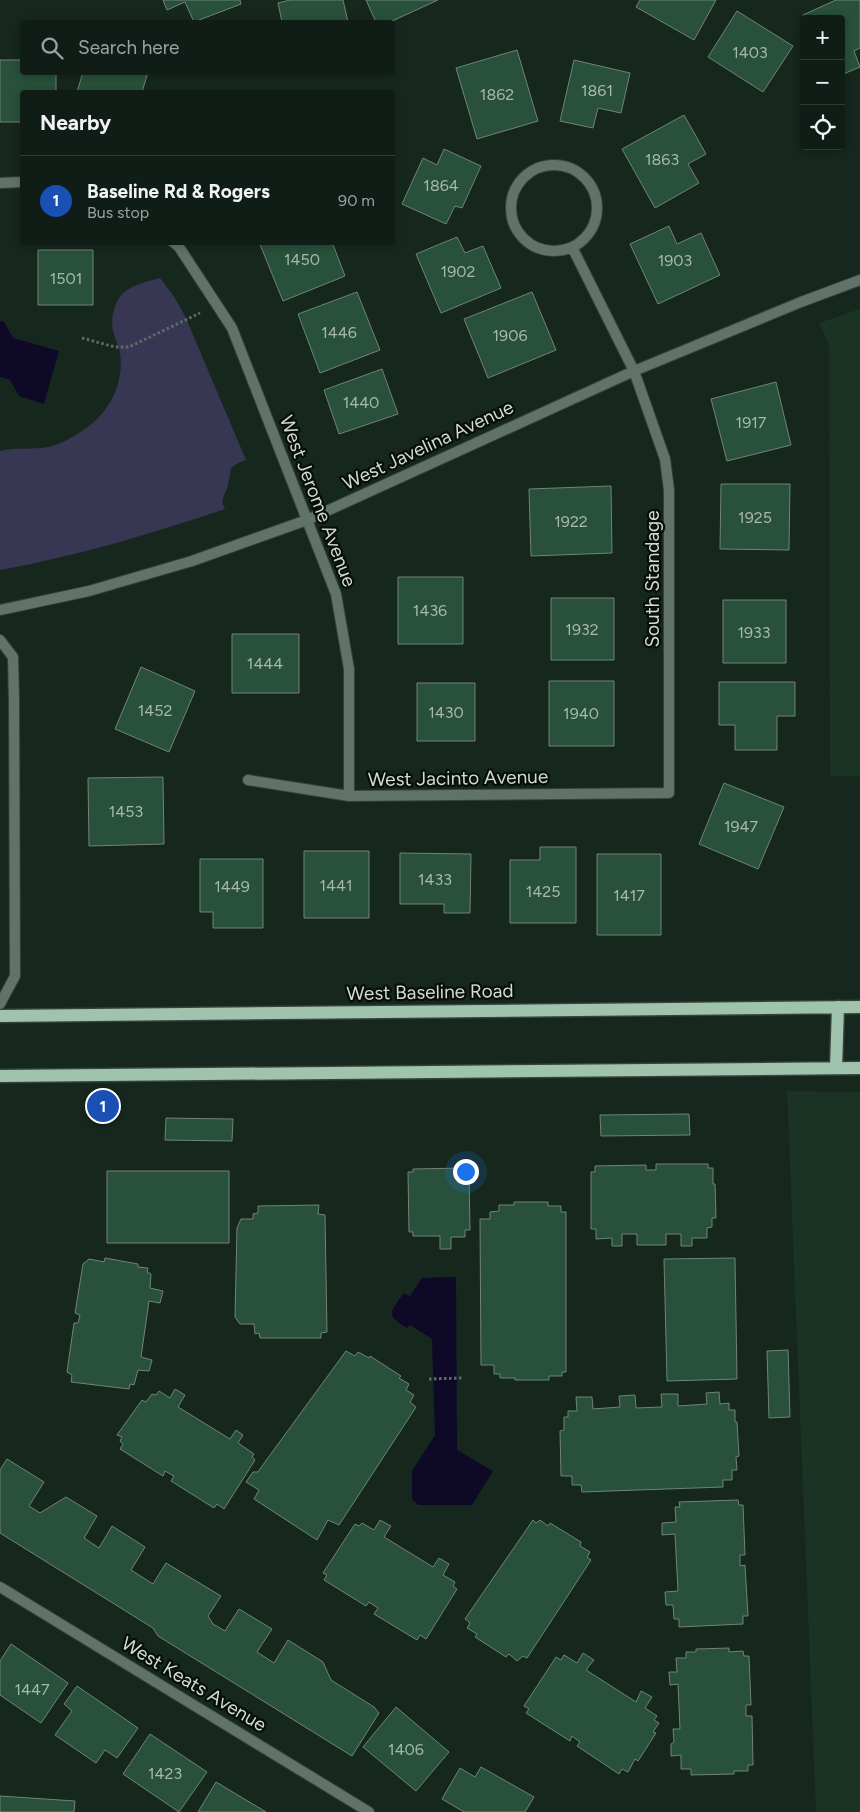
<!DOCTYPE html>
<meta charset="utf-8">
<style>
:root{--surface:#101d16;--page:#1e2a23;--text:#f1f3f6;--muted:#9ca2a1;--line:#303b35;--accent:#d93025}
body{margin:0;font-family:Figtree,sans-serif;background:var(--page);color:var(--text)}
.controls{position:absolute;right:15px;top:15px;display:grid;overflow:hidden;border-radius:5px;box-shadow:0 2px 8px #0003}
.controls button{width:45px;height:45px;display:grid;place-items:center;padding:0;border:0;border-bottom:1px solid var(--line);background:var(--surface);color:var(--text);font:25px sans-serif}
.you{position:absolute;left:465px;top:1171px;width:18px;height:18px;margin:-12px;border:4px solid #fff;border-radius:50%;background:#1a73e8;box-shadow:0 0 0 8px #1a73e833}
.badge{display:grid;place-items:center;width:32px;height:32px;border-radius:50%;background:var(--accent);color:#fff;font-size:16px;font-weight:700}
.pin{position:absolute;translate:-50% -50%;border:2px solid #fff;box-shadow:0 1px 5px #0006}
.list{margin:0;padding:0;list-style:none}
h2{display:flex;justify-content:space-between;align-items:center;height:65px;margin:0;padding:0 20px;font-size:21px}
h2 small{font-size:16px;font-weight:400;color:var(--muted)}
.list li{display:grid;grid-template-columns:32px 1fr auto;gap:15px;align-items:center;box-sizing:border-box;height:90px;padding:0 20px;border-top:1px solid var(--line)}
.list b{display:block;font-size:19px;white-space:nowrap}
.list p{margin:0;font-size:16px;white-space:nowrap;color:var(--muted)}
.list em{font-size:16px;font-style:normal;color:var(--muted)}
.icon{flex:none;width:28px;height:28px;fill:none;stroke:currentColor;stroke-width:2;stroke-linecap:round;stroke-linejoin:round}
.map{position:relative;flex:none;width:860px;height:1812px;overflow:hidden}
.search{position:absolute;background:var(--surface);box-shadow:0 2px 8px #0003;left:20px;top:20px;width:375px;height:55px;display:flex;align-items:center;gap:12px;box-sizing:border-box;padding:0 18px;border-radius:5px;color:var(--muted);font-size:19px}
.panel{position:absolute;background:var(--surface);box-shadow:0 2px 8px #0003;left:20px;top:90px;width:375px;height:155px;border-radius:5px}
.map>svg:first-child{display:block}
</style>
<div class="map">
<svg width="860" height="1812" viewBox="0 0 860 1812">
<rect width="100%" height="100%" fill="#16271e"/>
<path fill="#1a3325" d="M 860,309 L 860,776 L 830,776 L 829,345 L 819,323 Z
M 787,1091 L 860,1092 L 860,1812 L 816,1812 Z"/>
<path fill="#383753" d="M 160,278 L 173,295 L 185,316 L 246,460 L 238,463 L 231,468 C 230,474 229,480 228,485 C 226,495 219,499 225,509 C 151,534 77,556 0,570 L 0,451 C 16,447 33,450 49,447 C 57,445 67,440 74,436 C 105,419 125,389 120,352 C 119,346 115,340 114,334 C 110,323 113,307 119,298 C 128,285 146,282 160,278 Z"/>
<path fill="#0f0928" d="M 0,321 L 4,322 L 13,338 L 59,351 L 44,404 L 19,396 L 10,380 L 0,377 Z
M 456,1277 L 457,1450 L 493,1471 L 472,1505 L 418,1505 L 412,1499 L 412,1471 L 435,1435 L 432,1339 L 410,1325 L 407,1328 C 385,1315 390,1312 404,1293 L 410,1296 L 422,1278 Z"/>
<path fill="#28503a" stroke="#708478" d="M 163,0 L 240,0 L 241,4 L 194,22 L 185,2 L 167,10 Z
M 290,0 L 343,0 L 348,22 L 282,22 L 278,3 Z
M 366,0 L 438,0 L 390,22 L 376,22 Z
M 640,0 L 716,0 L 694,40 L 636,7 Z
M 836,0 L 860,0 L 860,48 L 854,51 L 860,67 L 841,75 L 841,19 L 804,19 L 803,15 Z
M 737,11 L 793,46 L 763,92 L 708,57 Z
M 517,50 L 538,121 L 477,139 L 456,68 Z
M 0,60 L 22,60 L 22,72 L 56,72 L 56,92 L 22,92 L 22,122 L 0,122 Z
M 574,60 L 630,73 L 621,113 L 598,108 L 593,128 L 560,121 Z
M 83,72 L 148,72 L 142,92 L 77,92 Z
M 684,115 L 706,154 L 688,164 L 699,183 L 655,208 L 622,149 Z
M 444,149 L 481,166 L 462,208 L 455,206 L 446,224 L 402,204 L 423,158 L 437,165 Z
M 669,226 L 677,244 L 701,233 L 720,275 L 658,304 L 630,244 Z
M 457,237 L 465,253 L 483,246 L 501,288 L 441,313 L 416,254 Z
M 259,242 L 332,242 L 345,276 L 283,301 Z
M 38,250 L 93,250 L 93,305 L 38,305 Z
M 357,292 L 380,350 L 320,373 L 298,314 Z
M 532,292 L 556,350 L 488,378 L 464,319 Z
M 382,369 L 398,414 L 339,434 L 324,390 Z
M 776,382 L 791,445 L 727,461 L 711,399 Z
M 721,484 L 790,484 L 789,550 L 720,549 Z
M 611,486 L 612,553 L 531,556 L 529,489 Z
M 398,577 L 463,577 L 463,644 L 398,644 Z
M 551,598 L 614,598 L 614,660 L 551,660 Z
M 723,600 L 786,600 L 786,663 L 723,663 Z
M 232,634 L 299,634 L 299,693 L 232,693 Z
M 141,667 L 195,691 L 169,752 L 115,729 Z
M 549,681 L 614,681 L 614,746 L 549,746 Z
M 719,682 L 795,682 L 795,716 L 777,716 L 777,750 L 735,750 L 735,725 L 719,725 Z
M 417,683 L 475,683 L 475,741 L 417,741 Z
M 163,777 L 164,844 L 89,846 L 88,778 Z
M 724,783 L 784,807 L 758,869 L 699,844 Z
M 540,847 L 576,847 L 576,923 L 510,923 L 510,860 L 540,860 Z
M 304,851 L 369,851 L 369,918 L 304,918 Z
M 400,853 L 471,854 L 470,913 L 444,913 L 444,904 L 400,904 Z
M 597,854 L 661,854 L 661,935 L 597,935 Z
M 200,859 L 263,859 L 263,928 L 213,928 L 213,912 L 200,912 Z
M 689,1114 L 690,1135 L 601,1136 L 600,1115 Z
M 166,1118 L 233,1119 L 232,1141 L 165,1140 Z
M 656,1164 L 708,1164 L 708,1168 L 713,1168 L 713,1184 L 715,1184 L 716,1218 L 712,1218 L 712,1227 L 707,1228 L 707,1238 L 692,1238 L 692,1246 L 681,1246 L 681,1234 L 666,1234 L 666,1245 L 637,1245 L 637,1234 L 622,1234 L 622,1246 L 612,1246 L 612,1238 L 596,1239 L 596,1229 L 591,1229 L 591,1172 L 595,1172 L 595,1166 L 646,1165 L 646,1170 L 656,1170 Z
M 464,1168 L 464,1173 L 469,1173 L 470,1230 L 465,1230 L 465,1237 L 451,1237 L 451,1249 L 440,1249 L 440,1236 L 413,1236 L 413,1232 L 409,1232 L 408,1172 L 413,1172 L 413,1169 Z
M 107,1171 L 229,1171 L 229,1243 L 107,1243 Z
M 514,1202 L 548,1202 L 548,1206 L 561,1206 L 561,1212 L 566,1212 L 566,1372 L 562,1372 L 562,1376 L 549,1376 L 549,1380 L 515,1380 L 515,1378 L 500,1378 L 500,1374 L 494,1374 L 494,1365 L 481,1365 L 480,1219 L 490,1219 L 490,1212 L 499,1211 L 499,1205 L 514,1205 Z
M 319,1205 L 318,1214 L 325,1215 L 327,1332 L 321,1333 L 321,1338 L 260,1338 L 259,1333 L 255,1334 L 254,1324 L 240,1324 L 235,1317 L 237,1228 L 241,1219 L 253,1219 L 253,1214 L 258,1213 L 258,1206 Z
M 105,1258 L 138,1264 L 138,1267 L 148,1268 L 147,1272 L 151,1274 L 150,1288 L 163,1291 L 160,1303 L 149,1301 L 141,1357 L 152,1360 L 149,1371 L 138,1370 L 134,1385 L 130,1384 L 129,1389 L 71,1382 L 72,1375 L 67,1372 L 74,1323 L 78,1323 L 80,1315 L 75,1313 L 83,1264 L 89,1259 L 104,1262 Z
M 735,1258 L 737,1379 L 667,1381 L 664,1259 Z
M 788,1350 L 790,1417 L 769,1418 L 767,1351 Z
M 346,1351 L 355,1356 L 358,1352 L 369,1358 L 370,1356 L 401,1376 L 399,1378 L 409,1384 L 406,1390 L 414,1395 L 410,1402 L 416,1407 L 339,1525 L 328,1520 L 317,1540 L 254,1499 L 259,1490 L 246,1482 L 253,1472 L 258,1472 L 265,1462 Z
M 175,1389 L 185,1395 L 178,1407 L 230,1439 L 236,1430 L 243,1435 L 238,1443 L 254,1454 L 252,1457 L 255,1460 L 224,1509 L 217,1504 L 214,1508 L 171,1481 L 174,1476 L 165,1471 L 163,1476 L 120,1449 L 123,1444 L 120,1441 L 122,1437 L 117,1435 L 142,1400 L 146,1402 L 152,1394 L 156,1395 L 159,1391 L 170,1398 Z
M 719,1392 L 720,1404 L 729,1403 L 729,1410 L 735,1410 L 735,1422 L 737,1422 L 739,1456 L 736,1457 L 737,1470 L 732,1470 L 732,1480 L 723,1480 L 723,1487 L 582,1492 L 581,1485 L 572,1485 L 572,1476 L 561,1476 L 560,1431 L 564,1430 L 564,1417 L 568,1417 L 568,1411 L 577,1411 L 576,1397 L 592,1397 L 593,1409 L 620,1407 L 619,1396 L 635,1395 L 636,1408 L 662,1407 L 661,1394 L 678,1394 L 678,1406 L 707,1404 L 706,1393 Z
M 7,1459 L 44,1482 L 29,1506 L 40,1513 L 66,1497 L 97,1516 L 84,1538 L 99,1548 L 112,1526 L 145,1547 L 131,1570 L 153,1584 L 166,1563 L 221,1596 L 208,1616 L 213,1624 L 225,1631 L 239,1609 L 272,1629 L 257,1652 L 274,1663 L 288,1640 L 323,1662 L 331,1680 L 374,1707 L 379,1713 L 352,1756 L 158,1636 L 153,1628 L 0,1533 L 0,1470 Z
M 738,1500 L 739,1505 L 743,1505 L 745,1555 L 740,1555 L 740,1566 L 745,1565 L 748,1616 L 743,1616 L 743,1624 L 679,1627 L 679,1619 L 674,1619 L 673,1605 L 666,1605 L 665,1592 L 678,1591 L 675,1534 L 662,1535 L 662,1523 L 676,1522 L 675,1507 L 680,1507 L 679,1502 Z
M 380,1520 L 391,1526 L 384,1537 L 433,1567 L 439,1558 L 449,1564 L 443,1575 L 455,1582 L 453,1586 L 457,1589 L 426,1639 L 420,1635 L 417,1640 L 374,1614 L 378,1608 L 369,1602 L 366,1606 L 324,1580 L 327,1575 L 323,1573 L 355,1524 L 359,1526 L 362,1523 L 374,1530 Z
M 533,1520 L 536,1523 L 540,1520 L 548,1526 L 550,1523 L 581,1542 L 580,1546 L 590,1552 L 587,1557 L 591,1560 L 527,1658 L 523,1656 L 517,1661 L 509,1654 L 506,1657 L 475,1637 L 477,1634 L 467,1628 L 470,1623 L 465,1619 Z
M 11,1644 L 68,1683 L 41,1723 L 0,1695 L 0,1661 Z
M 729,1648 L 729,1652 L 743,1651 L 744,1656 L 749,1656 L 751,1705 L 746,1705 L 746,1716 L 752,1716 L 753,1765 L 748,1765 L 748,1771 L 734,1771 L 734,1774 L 691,1775 L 691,1769 L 681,1769 L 681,1755 L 671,1756 L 671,1744 L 674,1742 L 673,1729 L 680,1729 L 678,1684 L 670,1685 L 669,1672 L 677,1672 L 676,1658 L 686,1658 L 686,1652 L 696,1652 L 696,1649 Z
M 583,1653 L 594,1660 L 586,1670 L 636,1702 L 641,1691 L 652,1697 L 645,1708 L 657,1716 L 654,1720 L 659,1723 L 653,1732 L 656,1733 L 638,1761 L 635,1759 L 628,1772 L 622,1769 L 619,1774 L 577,1746 L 580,1742 L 572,1736 L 570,1741 L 526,1713 L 529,1709 L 524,1706 L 556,1657 L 561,1660 L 564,1655 L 577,1663 Z
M 77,1686 L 138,1728 L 117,1758 L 105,1750 L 96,1763 L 55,1735 L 72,1711 L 64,1704 Z
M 396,1707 L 449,1752 L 416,1791 L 363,1747 Z
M 150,1734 L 207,1772 L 179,1812 L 123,1774 Z
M 481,1767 L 534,1797 L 525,1812 L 464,1812 L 442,1799 L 460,1768 L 475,1777 Z
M 216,1782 L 266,1812 L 198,1812 Z
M 0,1796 L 75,1801 L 74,1812 L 0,1812 Z"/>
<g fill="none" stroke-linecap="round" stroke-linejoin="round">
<defs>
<path id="street" d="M511 208a43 43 0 1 1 86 0a43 43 0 1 1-86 0Z
M 0,183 L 22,182
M 173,242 L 179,247 L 232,328 L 336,594 L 349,669 L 349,796
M 0,610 L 89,591 L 192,561 L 307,520 L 634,371 L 801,302 L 860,280
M 0,640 L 13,657 L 14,701 L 15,976 L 0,1004
M 248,780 L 349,796 L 669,793 L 669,490 L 665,459 L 634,371 L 572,247
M 0,1587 L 369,1812"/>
<path id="primary" d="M 0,1016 L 860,1007
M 836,1068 L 838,1007
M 0,1076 L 860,1068"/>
</defs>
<use href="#street" stroke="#34443b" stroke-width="12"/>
<use href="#primary" stroke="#34443b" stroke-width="15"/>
<path stroke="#5d6c64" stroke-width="3" stroke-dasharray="2.5 2.5" stroke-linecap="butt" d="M 82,338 L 115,347 L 129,347 L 200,313
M 429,1379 L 462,1378"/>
<use href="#street" stroke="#617368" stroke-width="10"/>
<use href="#primary" stroke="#9fc3ad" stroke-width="12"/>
</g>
<g text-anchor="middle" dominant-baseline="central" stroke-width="4.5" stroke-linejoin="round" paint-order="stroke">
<g font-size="16" fill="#a7b8ae">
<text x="750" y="52">1403</text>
<text x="597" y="90">1861</text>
<text x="497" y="94">1862</text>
<text x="662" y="159">1863</text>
<text x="441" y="185">1864</text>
<text x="302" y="259">1450</text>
<text x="675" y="260">1903</text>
<text x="458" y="271">1902</text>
<text x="66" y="278">1501</text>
<text x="339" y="332">1446</text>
<text x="510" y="335">1906</text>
<text x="361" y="402">1440</text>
<text x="751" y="422">1917</text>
<text x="755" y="517">1925</text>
<text x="571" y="521">1922</text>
<text x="430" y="610">1436</text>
<text x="582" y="629">1932</text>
<text x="754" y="632">1933</text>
<text x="265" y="663">1444</text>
<text x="155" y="710">1452</text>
<text x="446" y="712">1430</text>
<text x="581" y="713">1940</text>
<text x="126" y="811">1453</text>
<text x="741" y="826">1947</text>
<text x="435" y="879">1433</text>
<text x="336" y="885">1441</text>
<text x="232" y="886">1449</text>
<text x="543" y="891">1425</text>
<text x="629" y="895">1417</text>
<text x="32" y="1689">1447</text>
<text x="406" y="1749">1406</text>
<text x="165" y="1773">1423</text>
</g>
<g font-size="19" fill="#d1dbd4" stroke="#070e0a">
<text transform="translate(428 445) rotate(-25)">West Javelina Avenue</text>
<text transform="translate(318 501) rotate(69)">West Jerome Avenue</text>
<text transform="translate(652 579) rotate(-90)">South Standage</text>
<text transform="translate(458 778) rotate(-1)">West Jacinto Avenue</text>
<text transform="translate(430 992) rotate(-1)">West Baseline Road</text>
<text transform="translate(194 1684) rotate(31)">West Keats Avenue</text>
</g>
</g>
</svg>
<div class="controls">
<button>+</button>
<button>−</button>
<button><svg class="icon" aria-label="locate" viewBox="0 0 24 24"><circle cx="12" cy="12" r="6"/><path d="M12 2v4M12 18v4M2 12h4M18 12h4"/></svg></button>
</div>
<div class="you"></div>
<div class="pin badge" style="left:103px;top:1106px;background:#1a4fb4">1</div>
<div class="search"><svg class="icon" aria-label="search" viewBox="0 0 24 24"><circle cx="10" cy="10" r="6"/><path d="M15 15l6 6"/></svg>Search here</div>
<section class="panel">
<h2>Nearby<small></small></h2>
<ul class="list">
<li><span class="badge" style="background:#1a4fb4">1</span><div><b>Baseline Rd &amp; Rogers</b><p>Bus stop</p></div><em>90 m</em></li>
</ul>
</section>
</div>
